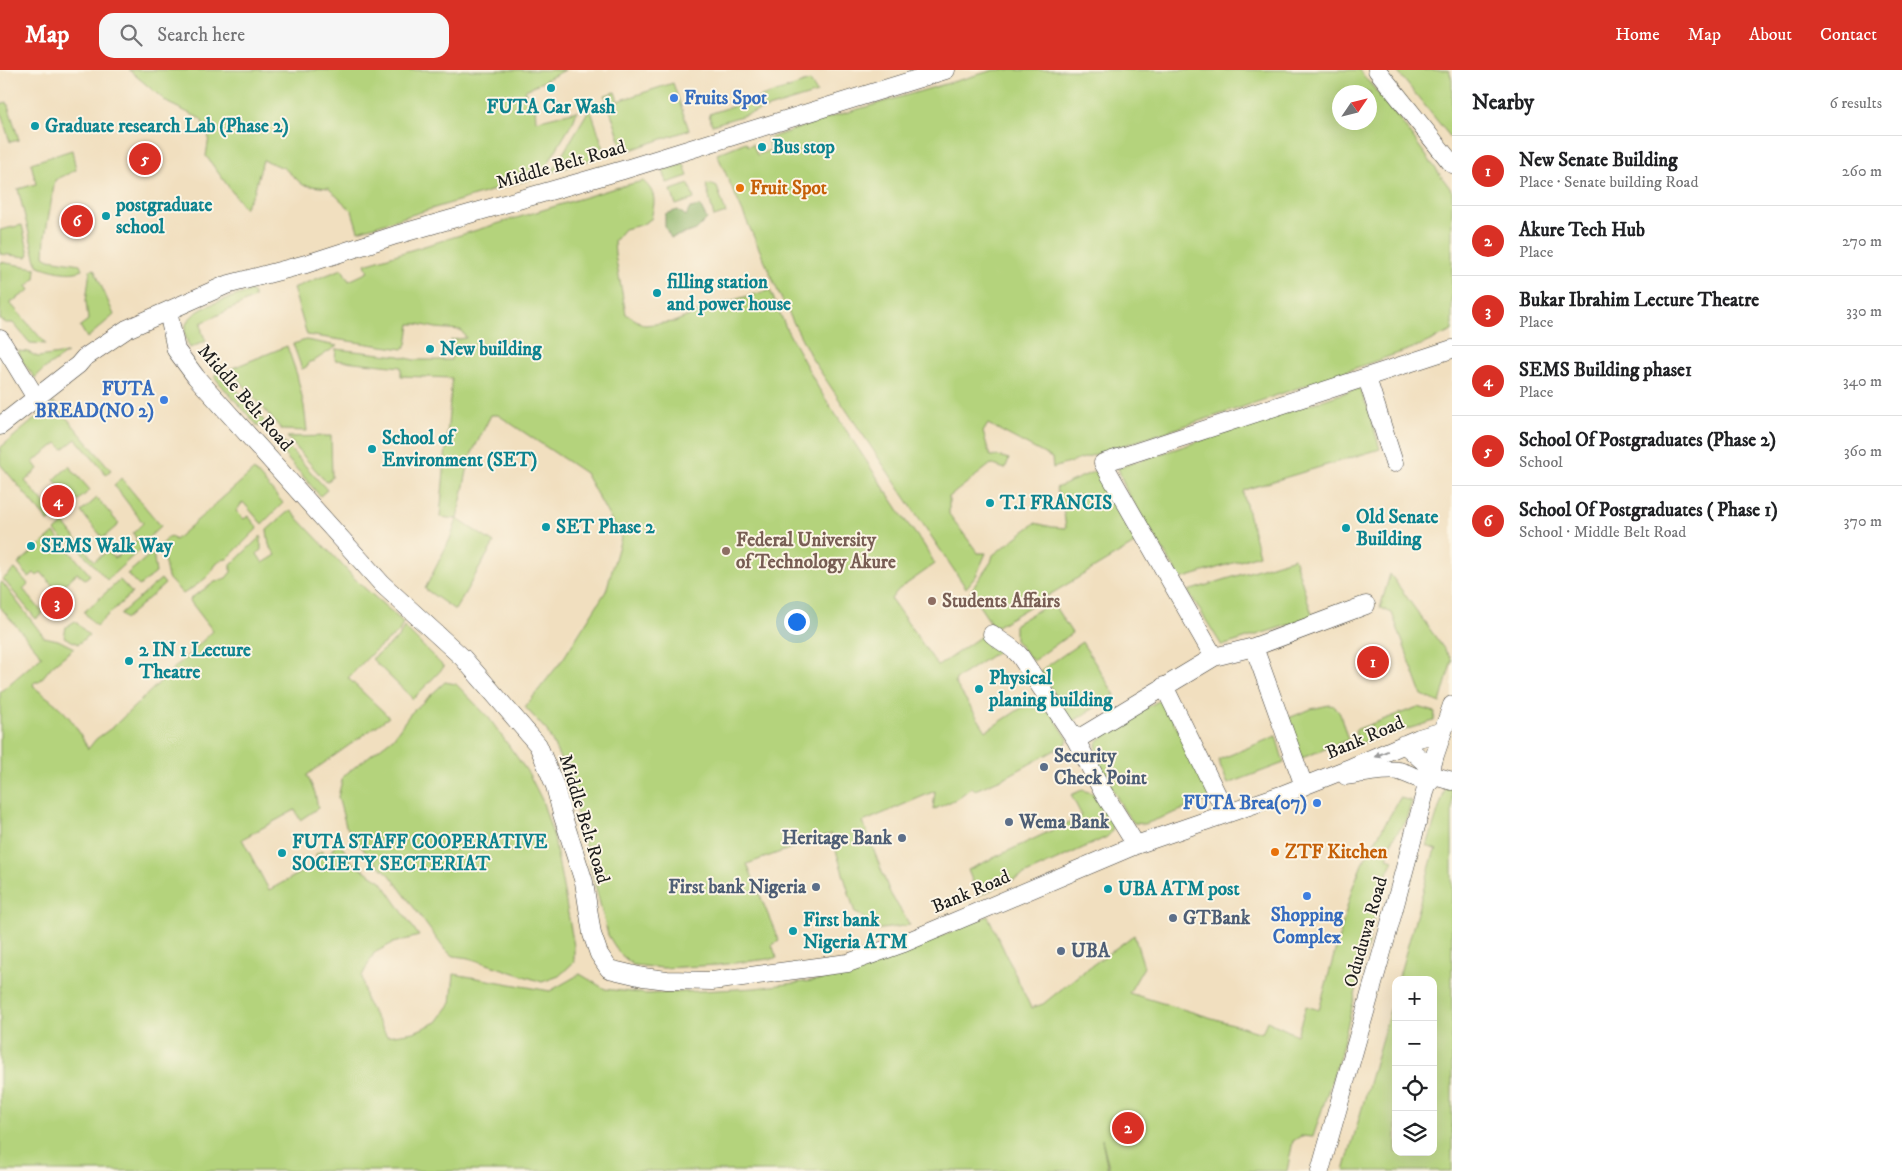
<!DOCTYPE html>
<meta charset="utf-8">
<style>
:root{--surface:#fff;--page:#f6f6f6;--text:#202124;--muted:#757577;--line:#e0e0e0;--accent:#d93025}
body{margin:0;font-family:"IM FELL DW Pica",serif;background:var(--page);color:var(--text)}
.controls{position:absolute;right:15px;bottom:15px;display:grid;overflow:hidden;border-radius:10px;box-shadow:0 5px 20px #0002}
.controls button{width:45px;height:45px;display:grid;place-items:center;padding:0;border:0;border-bottom:1px solid var(--line);background:var(--surface);color:var(--text);font:25px sans-serif}
.compass{position:absolute;left:1332px;top:15px;width:45px;height:45px;border-radius:50%;background:var(--surface);box-shadow:0 5px 20px #0002;rotate:55deg}
.you{position:absolute;left:796px;top:551px;width:18px;height:18px;margin:-12px;border:4px solid #fff;border-radius:50%;background:#1a73e8;box-shadow:0 0 0 8px #1a73e833}
.badge{display:grid;place-items:center;width:32px;height:32px;border-radius:50%;background:var(--accent);color:#fff;font-size:16px;font-weight:700}
.pin{position:absolute;translate:-50% -50%;border:2px solid #fff;box-shadow:0 1px 5px #0006}
.list{margin:0;padding:0;list-style:none}
h2{display:flex;justify-content:space-between;align-items:center;height:65px;margin:0;padding:0 20px;font-size:21px}
h2 small{font-size:16px;font-weight:400;color:var(--muted)}
.list li{display:grid;grid-template-columns:32px 1fr auto;gap:15px;align-items:center;box-sizing:border-box;height:70px;padding:0 20px;border-top:1px solid var(--line)}
.list b{display:block;font-size:19px;white-space:nowrap}
.list p{margin:0;font-size:16px;white-space:nowrap;color:var(--muted)}
.list em{font-size:16px;font-style:normal;color:var(--muted)}
.icon{flex:none;width:28px;height:28px;fill:none;stroke:currentColor;stroke-width:2;stroke-linecap:round;stroke-linejoin:round}
.map{position:relative;flex:none;width:1452px;height:1101px;overflow:hidden}
header{display:flex;align-items:center;gap:30px;box-sizing:border-box;height:70px;padding:0 25px;background:var(--accent);color:#fff}
header strong{font-size:24px}
nav{display:flex;gap:28px;margin-inline-start:auto;font-size:18px}
.search{width:350px;height:45px;background:var(--page);display:flex;align-items:center;gap:12px;box-sizing:border-box;padding:0 18px;border-radius:15px;color:var(--muted);font-size:19px}
main{display:flex}
aside{flex:1;background:var(--surface)}
.map>svg:first-child{display:block}
</style>
<header>
<strong>Map</strong>
<div class="search"><svg class="icon" aria-label="search" viewBox="0 0 24 24"><circle cx="10" cy="10" r="6"/><path d="M15 15l6 6"/></svg>Search here</div>
<nav><a>Home</a><a>Map</a><a>About</a><a>Contact</a></nav>
</header>
<main>
<div class="map">
<svg width="1452" height="1101" viewBox="0 0 1452 1101">
<rect width="100%" height="100%" fill="#fcf5e5"/>
<filter id="ink" filterUnits="userSpaceOnUse"><feTurbulence type="fractalNoise" baseFrequency=".02" numOctaves="2"/><feDisplacementMap in="SourceGraphic" scale="10" xChannelSelector="R" yChannelSelector="G"/><feConvolveMatrix kernelMatrix="1 2 1 2 8 2 1 2 1" color-interpolation-filters="sRGB"/></filter>
<filter id="wash" filterUnits="userSpaceOnUse"><feTurbulence type="fractalNoise" baseFrequency=".0096" numOctaves="4" result="noise"/><feDisplacementMap in="SourceGraphic" scale="20" xChannelSelector="R" yChannelSelector="G"/><feGaussianBlur stdDeviation="1.12" result="paint"/><feColorMatrix in="noise" values="0 0 0 0 0 0 0 0 0 0 0 0 0 0 0 0 0 1.4 0 .05"/><feComposite in="paint" operator="in"/></filter>
<g filter="url(#wash)">
<rect width="100%" height="100%" fill="#f1dfbf"/>
<path fill="#b4d37b" stroke="#68784c" fill-rule="evenodd" d="M 129,0 L 565,0 L 524,21 L 535,35 L 536,51 L 577,41 L 574,50 L 544,100 L 534,108 L 358,161 L 352,141 L 328,118 L 303,115 L 284,98 L 263,90 L 254,122 L 244,138 L 206,86 L 209,67 L 201,49 L 168,33 Z
M 994,0 L 1359,0 L 1397,46 L 1452,121 L 1452,261 L 1419,276 L 1237,339 L 1053,398 L 1052,388 L 988,354 L 983,362 L 990,386 L 998,386 L 1009,389 L 1005,399 L 991,394 L 949,427 L 949,444 L 978,483 L 986,483 L 976,506 L 966,518 L 812,289 L 781,228 L 717,84 L 746,72 L 748,76 L 753,74 L 757,85 L 771,80 L 767,69 L 831,47 ZM 1370,22 L 1370,52 L 1340,52 L 1340,22 Z
M 1396,0 L 1449,0 L 1452,10 L 1452,69 Z
M 810,11 L 817,23 L 712,55 L 709,44 Z
M 673,13 L 689,60 L 624,82 L 605,25 L 615,22 L 618,31 Z
M 7,32 L 19,70 L 10,72 L 0,40 L 0,34 Z
M 590,38 L 606,85 L 552,102 Z
M 72,80 L 76,100 L 55,110 L 45,167 L 44,186 L 49,189 L 80,194 L 82,200 C 70,206 49,200 37,195 L 18,119 L 36,114 L 31,93 Z
M 684,94 L 688,106 L 667,113 L 663,100 Z
M 643,111 C 657,123 655,132 651,149 L 641,155 L 624,159 L 614,171 L 615,185 L 626,244 L 644,255 L 674,252 L 719,234 L 770,220 L 787,260 L 819,319 L 905,450 L 924,475 L 935,494 L 898,520 L 891,529 L 938,596 L 987,562 L 1003,578 L 956,609 L 955,613 L 986,661 L 1035,629 L 1037,621 L 1068,669 L 1066,674 L 1006,707 L 975,720 L 972,717 L 958,728 L 933,740 L 935,721 L 863,752 L 890,823 L 910,855 L 875,860 L 860,845 L 855,843 L 831,764 L 747,794 L 779,871 L 772,875 L 777,888 L 718,895 L 663,898 L 633,895 L 619,883 L 608,865 L 566,701 L 547,661 L 525,637 L 563,589 L 606,521 L 621,468 L 585,403 L 498,345 L 491,345 L 470,387 L 457,449 L 494,473 L 455,540 L 425,519 L 451,467 L 457,449 L 440,447 L 452,308 L 401,306 L 401,297 L 335,290 L 336,279 L 399,286 L 414,290 L 451,290 L 451,270 L 466,268 L 461,260 L 436,258 L 418,254 L 410,254 L 407,274 L 403,279 L 307,265 L 293,218 L 342,199 L 349,211 L 368,202 L 365,194 L 615,118 Z
M 689,114 L 694,129 L 676,135 L 671,120 Z
M 706,114 L 713,115 L 717,117 L 726,143 L 714,147 Z
M 22,155 L 29,184 L 27,187 L 0,184 L 0,160 Z
M 0,192 L 36,198 L 35,209 L 27,216 L 30,220 L 10,233 L 46,274 L 30,273 L 13,253 L 6,253 L 0,249 Z
M 94,199 L 114,245 L 87,268 L 80,256 L 88,250 L 86,231 L 90,200 Z
M 250,221 L 254,224 L 254,228 L 201,253 L 202,262 L 206,271 L 190,278 C 187,272 184,265 185,259 C 187,237 233,228 250,221 Z
M 306,270 L 337,276 L 314,291 L 309,292 L 308,296 L 302,299 L 293,274 Z
M 287,276 L 297,305 L 304,336 L 307,361 L 282,360 L 230,299 Z
M 18,281 L 28,282 L 38,287 L 67,283 L 44,299 L 35,308 L 23,292 Z
M 222,300 L 230,312 L 266,353 L 259,357 L 220,314 L 214,306 Z
M 1359,318 L 1369,341 L 1380,379 L 1244,420 L 1243,423 L 1259,485 L 1181,509 L 1126,420 L 1118,398 Z
M 54,333 L 111,400 L 106,404 L 76,369 L 63,379 L 57,373 L 33,392 L 38,399 L 25,411 L 55,446 L 49,452 L 0,394 L 0,378 Z
M 274,361 L 327,420 L 320,426 L 268,366 Z
M 331,366 L 332,408 L 326,412 L 287,367 Z
M 69,396 L 90,420 L 74,434 L 54,410 Z
M 1100,399 L 1112,431 L 1136,473 L 994,558 L 970,522 L 991,492 L 993,485 L 1035,453 L 1052,457 L 1066,458 L 1064,443 L 1056,418 Z
M 254,400 L 283,433 L 262,454 L 243,432 L 236,441 L 244,449 L 248,446 L 258,458 L 227,489 C 214,490 215,500 207,507 C 200,513 191,519 183,524 L 168,508 L 161,474 L 170,466 L 175,470 Z
M 121,408 L 161,456 L 147,469 L 146,474 L 107,510 L 73,472 L 66,472 L 55,461 L 64,453 L 94,491 L 108,481 L 114,488 L 118,486 L 137,470 L 133,463 L 143,453 L 114,415 Z
M 97,428 L 119,454 L 103,468 L 81,442 Z
M 290,440 L 359,513 L 403,552 L 399,562 L 374,581 L 348,608 L 389,647 L 307,705 L 315,723 L 318,738 L 300,750 L 295,740 L 242,769 L 269,820 L 317,794 L 316,784 L 322,781 L 326,789 L 338,771 L 354,794 L 381,811 L 419,866 L 393,873 L 374,883 L 362,906 L 366,931 L 387,966 L 414,962 L 437,952 L 451,933 L 454,904 L 550,921 L 580,904 L 605,919 L 647,924 L 755,918 L 819,910 L 869,897 L 988,846 L 1031,938 L 1043,934 L 1080,904 L 1134,865 L 1144,897 L 1129,923 L 1262,963 L 1267,951 L 1297,965 L 1306,936 L 1319,940 L 1352,819 L 1362,794 L 1400,728 L 1412,731 L 1405,753 L 1393,768 L 1387,788 L 1393,790 L 1384,810 L 1340,985 L 1313,1067 L 1301,1066 L 1293,1071 L 1287,1101 L 1110,1101 L 1102,1069 L 1108,1101 L 0,1101 L 0,622 L 42,586 L 0,537 L 0,514 L 2,512 L 44,567 L 58,570 L 74,578 L 52,596 L 39,612 L 35,612 L 33,614 L 35,618 C 63,639 72,646 88,679 L 96,669 L 113,657 L 213,561 L 190,531 L 191,528 L 215,512 L 226,508 L 231,502 L 231,495 L 261,466 L 261,480 L 257,484 L 263,493 L 276,485 L 269,475 L 267,460 Z
M 54,463 L 90,505 L 85,509 L 77,503 L 57,521 L 41,502 L 37,506 L 34,503 L 29,507 L 18,494 Z
M 153,482 L 156,503 L 139,516 L 127,504 Z
M 1294,488 L 1313,547 L 1222,576 L 1188,521 Z
M 15,499 L 28,514 L 23,519 L 43,543 L 36,549 L 3,509 Z
M 1390,504 L 1452,590 L 1440,633 L 1422,625 L 1392,543 L 1380,538 Z
M 161,509 L 165,514 L 125,549 L 120,544 Z
M 120,510 L 132,523 L 96,556 L 84,542 Z
M 1052,532 L 1072,563 L 1033,591 L 1015,570 L 1015,554 Z
M 75,551 L 89,565 L 78,574 L 64,567 L 66,557 Z
M 404,557 L 444,597 L 413,629 L 372,589 L 399,567 Z
M 1082,572 L 1115,625 L 1072,652 L 1040,601 Z
M 445,612 L 456,614 L 489,648 L 529,704 L 542,730 L 554,768 L 574,876 L 574,892 L 559,906 L 542,912 L 469,888 L 454,886 L 445,880 L 390,805 L 369,787 L 346,756 L 338,727 L 343,706 L 393,668 L 410,644 Z
M 1162,629 L 1213,728 L 1145,754 L 1134,753 L 1125,742 L 1099,694 L 1096,673 L 1115,655 Z
M 1329,635 L 1335,636 L 1340,644 L 1348,670 L 1302,688 L 1286,649 L 1311,639 Z
M 1418,637 L 1435,642 L 1434,651 L 1358,674 L 1355,660 Z
M 1276,666 L 1284,693 L 1228,714 L 1218,690 Z
M 1446,716 L 1452,718 L 1452,1101 L 1344,1101 L 1396,919 L 1396,1082 L 1433,1082 L 1433,910 L 1398,910 L 1434,782 L 1437,780 L 1427,776 Z
M 1082,720 L 1098,725 C 1105,738 1121,755 1107,767 L 978,826 L 968,800 L 1082,746 L 1071,725 Z"/>
<path fill="#8fb56b" stroke="#566844" d="M 700,136 L 707,149 L 696,160 L 671,168 L 665,157 L 665,144 L 678,140 L 686,146 L 690,138 Z"/>
</g>
<g filter="url(#ink)">
<g fill="none" stroke-linecap="round" stroke-linejoin="round">
<defs>
<path id="minor" d="M 1377,0 L 1452,94
M 168,241 L 176,280 L 196,307 L 382,514 L 463,588 L 538,675 L 555,716 L 562,744 L 584,812 L 592,864 L 599,884 L 609,899 L 643,907 L 667,910 L 712,911 L 848,893 L 904,873 L 1136,775 L 1281,725 L 1352,697 L 1419,668 L 1443,661
M 0,269 L 36,328
M 1367,308 L 1394,393
M 0,356 L 78,295 L 84,288 L 127,259 L 226,215 L 306,194 L 396,165 L 623,100 L 946,0
M 992,564 C 1002,573 1012,576 1020,586 L 1076,670 L 1103,722 L 1136,775
M 1254,577 L 1304,716
M 1214,587 L 1103,393 L 1452,279
M 1164,616 L 1226,743
M 1076,670 L 1214,587 L 1254,577 L 1366,535
M 1404,674 L 1432,699
M 1431,705 L 1452,711
M 1346,706 C 1357,704 1388,699 1399,701 C 1410,704 1418,710 1430,712
M 1320,1101 L 1388,861 L 1435,685 L 1452,635"/>
</defs>
<use href="#minor" stroke="#3c3934" stroke-width="19"/>
<use href="#minor" stroke="#fff" stroke-width="18"/>
</g>
<defs><path id="oneway-solid" d="M-6-.8H1V-3.2L6.5 0L1 3.2V.8H-6Z" transform="scale(1.25)"/></defs>
<use fill="#999" href="#oneway-solid" transform="translate(1381 684) rotate(156)"/>
</g>
<g fill="#0f9aa8" stroke="#fcf5e5" stroke-width="2">
<circle cx="551" cy="18" r="5"/>
<circle cx="35" cy="56" r="5"/>
<circle cx="762" cy="77" r="5"/>
<circle cx="106" cy="146" r="5"/>
<circle cx="657" cy="223" r="5"/>
<circle cx="430" cy="279" r="5"/>
<circle cx="372" cy="379" r="5"/>
<circle cx="990" cy="433" r="5"/>
<circle cx="546" cy="457" r="5"/>
<circle cx="1346" cy="458" r="5"/>
<circle cx="31" cy="476" r="5"/>
<circle cx="129" cy="591" r="5"/>
<circle cx="979" cy="619" r="5"/>
<circle cx="282" cy="783" r="5"/>
<circle cx="1108" cy="819" r="5"/>
<circle cx="793" cy="861" r="5"/>
</g>
<g fill="#3f7fe0" stroke="#fcf5e5" stroke-width="2">
<circle cx="674" cy="28" r="5"/>
<circle cx="164" cy="330" r="5"/>
<circle cx="1317" cy="733" r="5"/>
<circle cx="1307" cy="826" r="5"/>
</g>
<g fill="#e8710a" stroke="#fcf5e5" stroke-width="2">
<circle cx="740" cy="118" r="5"/>
<circle cx="1275" cy="782" r="5"/>
</g>
<g fill="#8d6e63" stroke="#fcf5e5" stroke-width="2">
<circle cx="726" cy="481" r="5"/>
<circle cx="932" cy="531" r="5"/>
</g>
<g fill="#5c6f8a" stroke="#fcf5e5" stroke-width="2">
<circle cx="1044" cy="697" r="5"/>
<circle cx="1009" cy="752" r="5"/>
<circle cx="902" cy="768" r="5"/>
<circle cx="816" cy="817" r="5"/>
<circle cx="1173" cy="848" r="5"/>
<circle cx="1061" cy="881" r="5"/>
</g>
<g text-anchor="middle" dominant-baseline="central" stroke-width="4" stroke-linejoin="round" paint-order="stroke">
<g font-size="19" font-weight="bold" fill="#366cbe" stroke="#fcf5e5" text-anchor="end">
<text x="684" y="28" text-anchor="start">Fruits Spot</text>
<text x="154" y="319">FUTA<tspan x="154" dy="22">BREAD(NO 2)</tspan></text>
<text x="1307" y="733">FUTA Brea(07)</text>
<text x="1307" y="845" text-anchor="middle">Shopping<tspan x="1307" dy="22">Complex</tspan></text>
</g>
<g font-size="19" font-weight="bold" fill="#0d838f" stroke="#fcf5e5" text-anchor="start">
<text x="551" y="37" text-anchor="middle">FUTA Car Wash</text>
<text x="45" y="56">Graduate research Lab (Phase 2)</text>
<text x="772" y="77">Bus stop</text>
<text x="116" y="135">postgraduate<tspan x="116" dy="22">school</tspan></text>
<text x="667" y="212">filling station<tspan x="667" dy="22">and power house</tspan></text>
<text x="440" y="279">New building</text>
<text x="382" y="368">School of<tspan x="382" dy="22">Environment (SET)</tspan></text>
<text x="1000" y="433">T.I FRANCIS</text>
<text x="1356" y="447">Old Senate<tspan x="1356" dy="22">Building</tspan></text>
<text x="556" y="457">SET Phase 2</text>
<text x="41" y="476">SEMS Walk Way</text>
<text x="139" y="580">2 IN 1 Lecture<tspan x="139" dy="22">Theatre</tspan></text>
<text x="989" y="608">Physical<tspan x="989" dy="22">planing building</tspan></text>
<text x="292" y="772">FUTA STAFF COOPERATIVE<tspan x="292" dy="22">SOCIETY SECTERIAT</tspan></text>
<text x="1118" y="819">UBA ATM post</text>
<text x="803" y="850">First bank<tspan x="803" dy="22">Nigeria ATM</tspan></text>
</g>
<g font-size="19" fill="#1c1c1c" stroke="#fcf5e5">
<text transform="translate(561 95) rotate(-16)">Middle Belt Road</text>
<text transform="translate(245 328) rotate(49)">Middle Belt Road</text>
<text transform="translate(1365 668) rotate(-23)">Bank Road</text>
<text transform="translate(584 749) rotate(73)">Middle Belt Road</text>
<text transform="translate(971 822) rotate(-23)">Bank Road</text>
<text transform="translate(1366 862) rotate(-74)">Oduduwa Road</text>
</g>
<g font-size="19" font-weight="bold" fill="#c56008" stroke="#fcf5e5" text-anchor="start">
<text x="750" y="118">Fruit Spot</text>
<text x="1285" y="782">ZTF Kitchen</text>
</g>
<g font-size="19" font-weight="bold" fill="#785e54" stroke="#fcf5e5" text-anchor="start">
<text x="736" y="470">Federal University<tspan x="736" dy="22">of Technology Akure</tspan></text>
<text x="942" y="531">Students Affairs</text>
</g>
<g font-size="19" font-weight="bold" fill="#4e5e75" stroke="#fcf5e5" text-anchor="start">
<text x="1054" y="686">Security<tspan x="1054" dy="22">Check Point</tspan></text>
<text x="1019" y="752">Wema Bank</text>
<text x="892" y="768" text-anchor="end">Heritage Bank</text>
<text x="806" y="817" text-anchor="end">First bank Nigeria</text>
<text x="1183" y="848">GTBank</text>
<text x="1071" y="881">UBA</text>
</g>
</g>
</svg>
<div class="controls">
<button>+</button>
<button>−</button>
<button><svg class="icon" aria-label="locate" viewBox="0 0 24 24"><circle cx="12" cy="12" r="6"/><path d="M12 2v4M12 18v4M2 12h4M18 12h4"/></svg></button>
<button><svg class="icon" aria-label="layers" viewBox="0 0 24 24"><path d="M12 4l9 5-9 5-9-5zM3 14l9 5 9-5"/></svg></button>
</div>
<svg class="compass" viewBox="-18 -18 36 36"><path d="M0-13l5 13h-10z" fill="#e53935"/><path d="M0 13l5-13h-10z" fill="#757577"/></svg>
<div class="you"></div>
<div class="pin badge" style="left:1373px;top:592px">1</div>
<div class="pin badge" style="left:1128px;top:1058px">2</div>
<div class="pin badge" style="left:57px;top:533px">3</div>
<div class="pin badge" style="left:58px;top:431px">4</div>
<div class="pin badge" style="left:145px;top:89px">5</div>
<div class="pin badge" style="left:77px;top:151px">6</div>
</div>
<aside>
<h2>Nearby<small>6 results</small></h2>
<ul class="list">
<li><span class="badge">1</span><div><b>New Senate Building</b><p>Place · Senate building Road</p></div><em>260 m</em></li>
<li><span class="badge">2</span><div><b>Akure Tech Hub</b><p>Place</p></div><em>270 m</em></li>
<li><span class="badge">3</span><div><b>Bukar Ibrahim Lecture Theatre</b><p>Place</p></div><em>330 m</em></li>
<li><span class="badge">4</span><div><b>SEMS Building phase1</b><p>Place</p></div><em>340 m</em></li>
<li><span class="badge">5</span><div><b>School Of Postgraduates (Phase 2)</b><p>School</p></div><em>360 m</em></li>
<li><span class="badge">6</span><div><b>School Of Postgraduates ( Phase 1)</b><p>School · Middle Belt Road</p></div><em>370 m</em></li>
</ul>
</aside>
</main>
